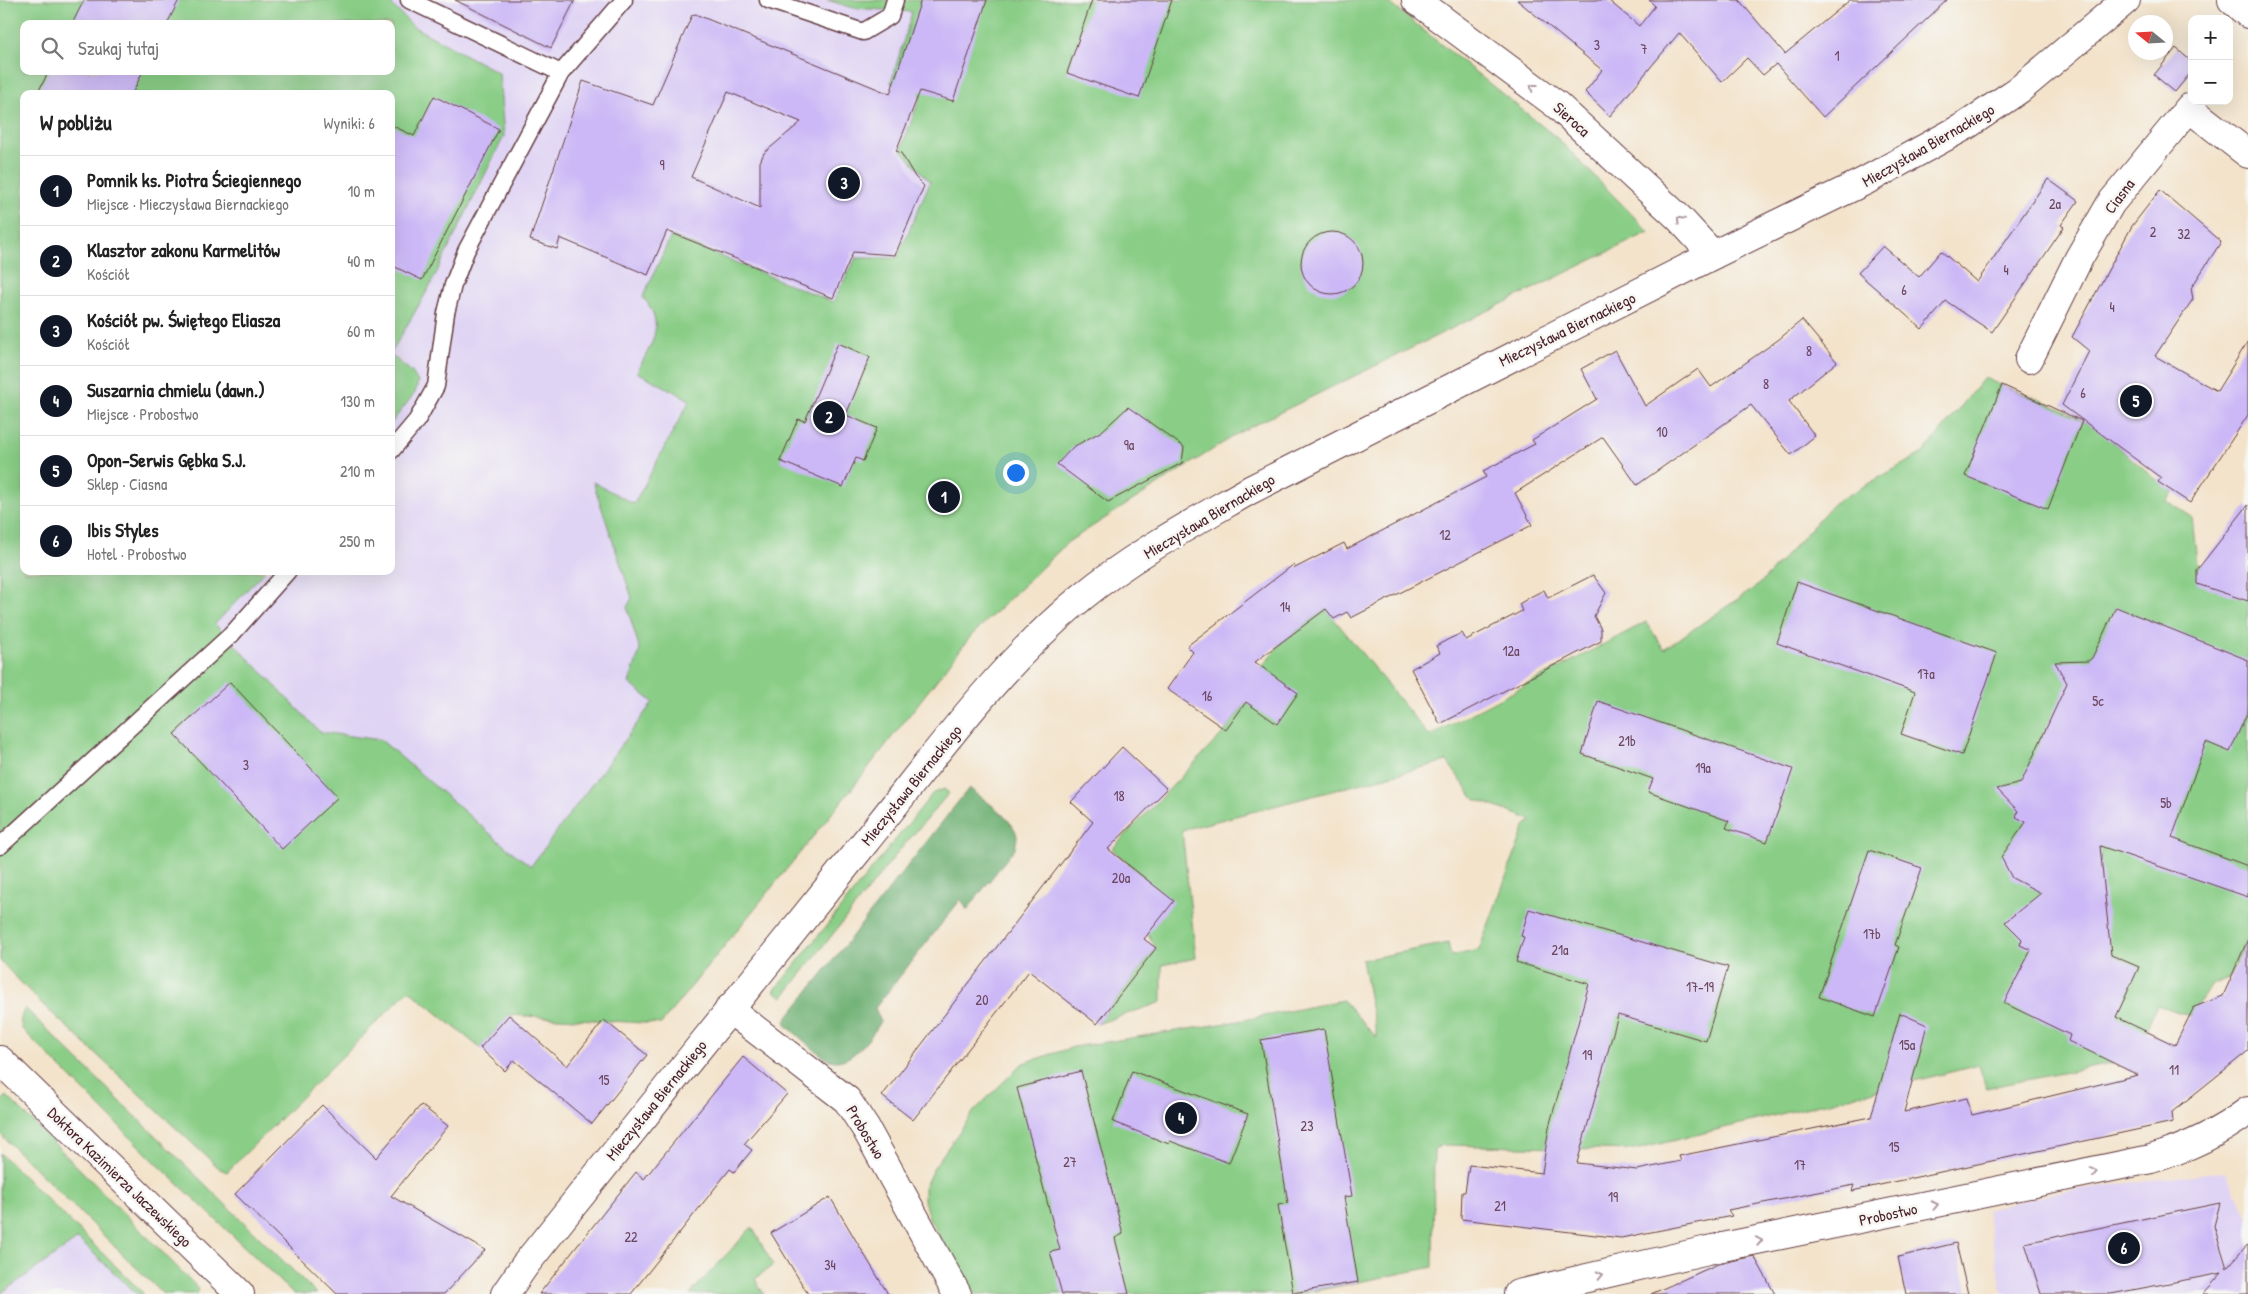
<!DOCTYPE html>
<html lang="pl">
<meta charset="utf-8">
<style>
:root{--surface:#fff;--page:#f2f2f2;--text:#222;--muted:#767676;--line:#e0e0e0;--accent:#111827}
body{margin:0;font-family:"Patrick Hand",sans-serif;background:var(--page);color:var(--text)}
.controls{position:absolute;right:15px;top:15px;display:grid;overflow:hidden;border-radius:10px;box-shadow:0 5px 20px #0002}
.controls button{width:45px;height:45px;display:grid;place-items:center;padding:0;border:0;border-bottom:1px solid var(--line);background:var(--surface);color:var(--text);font:25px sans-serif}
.compass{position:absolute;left:2128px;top:15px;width:45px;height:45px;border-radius:50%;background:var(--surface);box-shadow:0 5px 20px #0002;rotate:288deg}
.you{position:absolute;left:1015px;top:472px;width:18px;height:18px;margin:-12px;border:4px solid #fff;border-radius:50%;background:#1a73e8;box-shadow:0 0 0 8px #1a73e833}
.badge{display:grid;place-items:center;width:32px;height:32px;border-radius:50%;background:var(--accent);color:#fff;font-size:16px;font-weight:700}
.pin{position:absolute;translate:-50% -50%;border:2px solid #fff;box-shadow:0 1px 5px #0006}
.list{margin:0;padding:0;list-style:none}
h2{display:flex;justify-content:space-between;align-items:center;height:65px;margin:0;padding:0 20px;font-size:21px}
h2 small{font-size:16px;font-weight:400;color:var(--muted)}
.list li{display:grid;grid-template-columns:32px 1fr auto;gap:15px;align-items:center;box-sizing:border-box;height:70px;padding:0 20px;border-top:1px solid var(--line)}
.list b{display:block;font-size:19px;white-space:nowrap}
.list p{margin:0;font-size:16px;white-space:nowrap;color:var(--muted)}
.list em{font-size:16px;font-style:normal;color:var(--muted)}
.icon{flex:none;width:28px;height:28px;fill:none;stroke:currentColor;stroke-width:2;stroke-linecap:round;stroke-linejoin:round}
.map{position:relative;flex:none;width:2248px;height:1294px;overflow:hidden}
.search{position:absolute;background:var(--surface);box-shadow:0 5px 20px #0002;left:20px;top:20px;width:375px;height:55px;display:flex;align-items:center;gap:12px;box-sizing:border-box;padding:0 18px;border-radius:10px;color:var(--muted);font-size:19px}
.panel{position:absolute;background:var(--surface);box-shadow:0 5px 20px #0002;left:20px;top:90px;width:375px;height:485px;border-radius:10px}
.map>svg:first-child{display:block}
</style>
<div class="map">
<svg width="2248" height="1294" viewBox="0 0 2248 1294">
<rect width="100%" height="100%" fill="#f6f6f2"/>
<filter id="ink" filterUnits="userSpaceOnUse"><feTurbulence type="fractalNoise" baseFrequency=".02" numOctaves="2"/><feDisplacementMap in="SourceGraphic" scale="10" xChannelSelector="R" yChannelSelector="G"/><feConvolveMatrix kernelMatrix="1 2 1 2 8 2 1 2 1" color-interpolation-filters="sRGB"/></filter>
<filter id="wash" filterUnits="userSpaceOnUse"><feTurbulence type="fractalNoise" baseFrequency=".0096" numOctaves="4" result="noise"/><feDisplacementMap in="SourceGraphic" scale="20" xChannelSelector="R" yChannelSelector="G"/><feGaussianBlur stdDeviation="1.12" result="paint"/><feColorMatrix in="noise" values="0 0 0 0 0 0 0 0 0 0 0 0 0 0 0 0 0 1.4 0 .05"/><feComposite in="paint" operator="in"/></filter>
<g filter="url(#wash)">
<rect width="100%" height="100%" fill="#f3e3cb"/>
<path fill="#e0d4f4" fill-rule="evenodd" d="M 0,0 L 1243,0 L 653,702 L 531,866 L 507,848 L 0,823 L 165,571 L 391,571 L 391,94 L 24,94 ZM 24,24 L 391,24 L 391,71 L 24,71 Z
M 0,1165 L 78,1239 L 137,1294 L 0,1294 Z
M 2225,1171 L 2248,1219 L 2248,1294 L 2003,1294 L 1986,1210 L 2063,1191 Z"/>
<path fill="#89cd86" stroke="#6a7658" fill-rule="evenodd" d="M 0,0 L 387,0 L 414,27 L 499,73 L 504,136 L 430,286 L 391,353 L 391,94 L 24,94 L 24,571 L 265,571 L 215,624 L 320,732 L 381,740 L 507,848 L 531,866 L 653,702 L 629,683 L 640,650 L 627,607 L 632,598 L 593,482 L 634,504 L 690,400 L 637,372 C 651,344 667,326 643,297 L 671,236 L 833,302 L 856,258 L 897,258 L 930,182 L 901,149 L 921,95 L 891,83 L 912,12 L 854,8 L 827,0 L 1386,0 L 1557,138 L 1649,232 L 1240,432 L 1068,542 L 971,636 L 850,791 L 661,1024 L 509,1015 L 480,1048 L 409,990 L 227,1172 L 220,1169 L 40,1002 L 0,961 ZM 24,24 L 391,24 L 391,71 L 24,71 Z
M 391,355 L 412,372 L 418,382 L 415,393 L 391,423 Z
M 1984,378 C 2014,391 2056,404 2083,421 C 2116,440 2141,471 2173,492 L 2167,501 L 2192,517 L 2197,563 L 2248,582 L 2248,936 L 2229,978 L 2212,984 L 2190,1016 L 2157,1005 L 2130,1067 L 2116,1062 L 1986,1088 L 1979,1065 L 1635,1150 L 1443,1145 L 1434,1149 L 1433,1267 L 1299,1294 L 972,1294 L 929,1218 L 924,1201 L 924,1188 L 934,1167 L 974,1111 L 1023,1063 L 1074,1047 L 1239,1021 L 1343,1000 L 1377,1038 L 1362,960 L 1448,943 L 1451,956 L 1479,950 L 1525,826 L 1532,820 L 1474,799 L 1447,761 L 1182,830 L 1196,958 L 1162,965 L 1162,1002 L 1097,1024 L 1156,948 L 1130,903 L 1147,880 L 1112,849 L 1226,730 L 1246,702 L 1262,667 L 1282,642 L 1326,609 L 1429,736 L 1646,622 L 1664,649 L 1760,584 L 1834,503 L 1923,453 Z
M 944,789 L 949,793 L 899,851 L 783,997 L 774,991 L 933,793 Z
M 25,1008 L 317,1294 L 294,1294 L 149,1156 L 22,1029 L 20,1019 Z
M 7,1096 L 198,1288 L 197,1294 L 163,1294 L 0,1134 L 0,1102 Z
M 0,1153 L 144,1294 L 137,1294 L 78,1239 L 0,1294 Z
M 752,1227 L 773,1265 L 755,1279 L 764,1294 L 690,1294 Z"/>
<path fill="#6eb073" stroke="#5c684f" d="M 969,788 C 981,797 1015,820 1017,836 C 1017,839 1016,844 1015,848 L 967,910 L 961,899 L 875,1008 L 881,1022 C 871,1036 851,1067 830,1060 C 820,1056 796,1034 787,1026 L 785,1021 Z"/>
<g id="blocks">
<path fill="#ccb8f6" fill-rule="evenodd" d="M 84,0 L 179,0 L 167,24 L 72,24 Z
M 455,0 L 575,0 L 551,48 Z
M 921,0 L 987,0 L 953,101 L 920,91 L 896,151 L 901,153 L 915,177 L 924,186 L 895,255 L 853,252 L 833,298 L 667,231 L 648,275 L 560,238 L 557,249 L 530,240 L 583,81 L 653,105 L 692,15 L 695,14 L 890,94 ZM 728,92 L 801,122 L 764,153 L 760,162 L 760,208 L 691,177 Z
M 1092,0 L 1172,0 L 1139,98 L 1067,73 Z
M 1517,0 L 1608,0 L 1639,26 L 1655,6 L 1649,0 L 1739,0 L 1785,54 L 1850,0 L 1947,0 L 1823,117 L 1776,64 L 1763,75 L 1747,58 L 1722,82 L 1679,33 L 1610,116 L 1585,92 L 1602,70 Z
M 2176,48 L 2192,62 L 2192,71 L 2175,92 L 2154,75 Z
M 49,71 L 143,71 L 132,94 L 37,94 Z
M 434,96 L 499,129 L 422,280 L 391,265 L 391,125 L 414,136 Z
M 2048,179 L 2078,201 L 2061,225 L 2064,227 L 1992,332 L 1946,301 L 1922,329 L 1858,273 L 1883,246 L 1919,277 L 1941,251 L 1977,282 Z
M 2160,190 L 2221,242 L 2191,288 L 2193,299 L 2155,356 L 2217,391 L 2248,341 L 2248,415 L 2190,503 L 2158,482 L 2161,478 L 2062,405 L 2089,351 L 2072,337 L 2132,226 Z
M1301 263a31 31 0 1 1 62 0a31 31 0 1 1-62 0Z
M 1802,320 L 1837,362 L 1789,401 L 1815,436 L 1791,455 L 1751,405 L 1637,485 L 1603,437 L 1515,493 L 1532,525 L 1351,618 L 1347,612 L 1334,619 L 1326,609 L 1255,662 L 1298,693 L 1277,724 L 1246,702 L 1226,730 L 1167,689 L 1193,652 L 1187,646 L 1293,565 L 1295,568 L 1344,543 L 1347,549 L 1486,477 L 1483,471 L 1535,444 L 1532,440 L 1597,399 L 1581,369 L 1615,350 L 1645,406 L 1698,369 L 1711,387 L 1778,340 Z
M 838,343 L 870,357 L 846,415 L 877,428 L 863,461 L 856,458 L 843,487 L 780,461 L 798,419 L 805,421 Z
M 2002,385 L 2082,421 L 2048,509 L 1965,476 Z
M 1128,407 L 1184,447 L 1182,463 L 1108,502 L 1057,464 L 1073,447 L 1102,431 Z
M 2248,505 L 2248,601 L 2197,584 L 2197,570 Z
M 1593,575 L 1606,593 L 1594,616 L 1601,629 L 1601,641 L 1440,724 L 1411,669 L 1440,653 L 1436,646 L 1449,639 L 1462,633 L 1466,640 L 1522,611 L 1519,604 L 1532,596 L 1544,590 L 1548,598 Z
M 1797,582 L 1997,653 L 1962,755 L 1901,734 L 1915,692 L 1777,643 Z
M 2116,607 L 2248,660 L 2248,711 L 2230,752 L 2206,742 L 2172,838 L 2248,866 L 2248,897 L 2100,846 L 2111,955 L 2139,967 L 2116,1017 L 2175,1045 L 2194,1007 L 2223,996 L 2248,939 L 2248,1051 L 2172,1112 L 2173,1122 L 1852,1191 L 1854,1185 L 1728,1210 L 1732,1216 L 1621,1238 L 1461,1219 L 1462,1192 L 1465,1192 L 1469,1165 L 1542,1173 L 1549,1127 L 1589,984 L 1516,962 L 1524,937 L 1521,936 L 1529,909 L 1728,967 L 1706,1041 L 1618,1015 L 1577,1163 L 1637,1170 L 1681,1161 L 1679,1156 L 1871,1117 L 1900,1013 L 1927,1025 L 1904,1112 L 1967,1098 L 1972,1115 L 2138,1075 L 2068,1041 L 2070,1035 L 2004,1003 L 2031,950 L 2020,945 L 2022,939 L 2005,922 L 2041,893 L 2012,878 L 2001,857 L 2026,822 L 2016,817 L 2018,811 L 1997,789 L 2021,783 L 2067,683 L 2055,662 L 2088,661 L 2092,658 Z
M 230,682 L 338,797 L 282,849 L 174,734 Z
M 1598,701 L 1793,769 L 1767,842 L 1726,828 L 1729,821 L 1648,792 L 1653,779 L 1582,754 Z
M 1122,747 L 1167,789 L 1108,849 L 1174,901 L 1144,939 L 1156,948 L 1097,1024 L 1029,971 L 913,1120 L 882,1096 L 1093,822 L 1071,802 Z
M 1869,850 L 1922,868 L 1895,945 L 1899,947 L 1875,1017 L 1819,997 Z
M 509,1015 L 567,1066 L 604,1020 L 647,1055 L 592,1124 L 514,1060 L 505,1071 L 480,1048 Z
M 1324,1029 L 1352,1196 L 1344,1197 L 1358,1282 L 1293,1293 L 1278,1205 L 1288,1203 L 1261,1040 Z
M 743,1057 L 787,1094 L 744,1144 L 752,1150 L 734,1172 L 730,1169 L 631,1294 L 539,1294 L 636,1172 L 644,1179 Z
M 1081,1071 L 1123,1234 L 1115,1238 L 1129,1294 L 1062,1294 L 1050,1252 L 1060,1250 L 1017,1088 Z
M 1132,1071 L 1248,1114 L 1229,1163 L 1170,1141 L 1169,1144 L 1113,1122 Z
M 322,1105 L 376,1158 L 421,1105 L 448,1126 L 391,1196 L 485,1250 L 444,1294 L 337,1294 L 235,1194 Z
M 830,1197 L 888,1294 L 808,1294 L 771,1233 Z
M 2220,1203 L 2214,1226 L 2227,1268 L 2248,1244 L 2248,1294 L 2203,1294 L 2222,1273 L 2111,1294 L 2041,1294 L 2025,1243 Z
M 1956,1243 L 1968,1294 L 1906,1294 L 1898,1257 Z
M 1754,1256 L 1775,1294 L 1651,1294 L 1718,1264 Z"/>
</g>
</g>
<g filter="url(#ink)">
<use href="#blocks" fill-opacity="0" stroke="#633c43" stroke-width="1"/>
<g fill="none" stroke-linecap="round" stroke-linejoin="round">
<defs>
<path id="service" d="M 409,0 L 561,73
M 768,0 L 863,32 L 890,16 L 895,0
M 391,451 L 417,420 L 436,386 L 446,313 L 453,285 L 466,251 L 561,73 L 624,0
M 0,846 L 232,634 L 288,571"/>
<path id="minor" d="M 1416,0 L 1557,105 L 1679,218 L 1713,255
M 2232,0 L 2248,14
M 2029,359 L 2079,258 L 2111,203 L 2189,108 L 2248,154
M 729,1009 L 847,1100 L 866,1129 L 957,1294
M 1518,1294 L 1708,1250 L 2151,1159 C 2187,1148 2218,1134 2248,1111"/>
<path id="tertiary" d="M 0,1060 L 240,1294
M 505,1294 L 525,1265 C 638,1124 751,982 865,842 C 933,758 998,666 1082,597 C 1133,555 1193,523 1250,490 L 1713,255 L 1865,181 L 1967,125 L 2020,89 L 2126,0"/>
</defs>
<use href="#service" stroke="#633c43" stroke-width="19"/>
<use href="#minor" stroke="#633c43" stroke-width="30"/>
<use href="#tertiary" stroke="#633c43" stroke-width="30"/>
<use href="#service" stroke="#fff" stroke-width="16"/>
<use href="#minor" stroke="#fff" stroke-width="28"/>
<use href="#tertiary" stroke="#fff" stroke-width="28"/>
</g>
<defs><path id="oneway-chevron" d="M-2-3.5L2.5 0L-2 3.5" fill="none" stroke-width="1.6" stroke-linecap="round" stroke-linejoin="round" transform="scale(1.25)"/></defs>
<g stroke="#ae9aa0">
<use href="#oneway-chevron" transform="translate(1533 87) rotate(-142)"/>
<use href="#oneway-chevron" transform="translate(1680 220) rotate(-134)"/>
<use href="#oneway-chevron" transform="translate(2094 1172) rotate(-12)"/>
<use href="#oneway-chevron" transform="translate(1935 1205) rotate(-12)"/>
<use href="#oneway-chevron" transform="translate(1759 1241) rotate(-11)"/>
<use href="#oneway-chevron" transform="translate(1600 1275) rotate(-13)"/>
</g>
</g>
<g text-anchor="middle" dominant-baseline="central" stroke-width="5" stroke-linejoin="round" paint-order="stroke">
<g font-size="14" fill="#6a455e">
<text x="1597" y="44">3</text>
<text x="1644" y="48">7</text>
<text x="1837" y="55">1</text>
<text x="662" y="164">9</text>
<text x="2055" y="203">2a</text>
<text x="2153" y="231">2</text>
<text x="2184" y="233">32</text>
<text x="2006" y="269">4</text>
<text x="1904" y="289">6</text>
<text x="2112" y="306">4</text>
<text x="1809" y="350">8</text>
<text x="1766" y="383">8</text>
<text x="2083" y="392">6</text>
<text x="1662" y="431">10</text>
<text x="1129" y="444">9a</text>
<text x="1445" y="534">12</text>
<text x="1285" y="606">14</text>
<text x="1511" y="650">12a</text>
<text x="1926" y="673">17a</text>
<text x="1207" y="695">16</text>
<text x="2098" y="700">5c</text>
<text x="1627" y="740">21b</text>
<text x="246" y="764">3</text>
<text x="1703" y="767">19a</text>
<text x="1119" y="795">18</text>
<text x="2166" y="802">5b</text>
<text x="1121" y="877">20a</text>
<text x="1872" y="933">17b</text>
<text x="1560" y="949">21a</text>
<text x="1700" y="986">17-19</text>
<text x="982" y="999">20</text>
<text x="1907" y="1044">15a</text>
<text x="1587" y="1054">19</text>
<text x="2174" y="1069">11</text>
<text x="604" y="1079">15</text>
<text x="1307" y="1125">23</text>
<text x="1894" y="1146">15</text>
<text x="1070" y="1161">27</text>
<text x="1800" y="1164">17</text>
<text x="1613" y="1196">19</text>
<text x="1500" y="1205">21</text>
<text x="631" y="1236">22</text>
<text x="830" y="1264">34</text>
</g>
<g font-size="16" fill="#4a1f2b" stroke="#f6f6f2">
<text transform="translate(1572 119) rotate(42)">Sieroca</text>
<text transform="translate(1928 145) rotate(-30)">Mieczysława Biernackiego</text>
<text transform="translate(2119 196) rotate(-53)">Ciasna</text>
<text transform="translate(1567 329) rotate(-26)">Mieczysława Biernackiego</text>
<text transform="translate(1209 516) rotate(-31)">Mieczysława Biernackiego</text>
<text transform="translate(911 785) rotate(-51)">Mieczysława Biernackiego</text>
<text transform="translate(656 1100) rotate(-51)">Mieczysława Biernackiego</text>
<text transform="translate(866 1132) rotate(59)">Probostwo</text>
<text transform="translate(120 1177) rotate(44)">Doktora Kazimierza Jaczewskiego</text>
<text transform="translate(1888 1214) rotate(-12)">Probostwo</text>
</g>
</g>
</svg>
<div class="controls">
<button>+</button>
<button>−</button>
</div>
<svg class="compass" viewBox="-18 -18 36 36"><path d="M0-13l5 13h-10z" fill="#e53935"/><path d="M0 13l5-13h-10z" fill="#767676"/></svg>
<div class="you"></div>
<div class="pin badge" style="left:944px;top:497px">1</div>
<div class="pin badge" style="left:829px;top:417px">2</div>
<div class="pin badge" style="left:844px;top:183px">3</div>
<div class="pin badge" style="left:1181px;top:1118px">4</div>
<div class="pin badge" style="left:2136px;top:401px">5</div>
<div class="pin badge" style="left:2124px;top:1248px">6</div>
<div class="search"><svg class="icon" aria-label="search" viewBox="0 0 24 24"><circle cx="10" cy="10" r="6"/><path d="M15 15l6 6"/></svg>Szukaj tutaj</div>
<section class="panel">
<h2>W pobliżu<small>Wyniki: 6</small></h2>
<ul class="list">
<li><span class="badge">1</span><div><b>Pomnik ks. Piotra Ściegiennego</b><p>Miejsce · Mieczysława Biernackiego</p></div><em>10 m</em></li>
<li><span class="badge">2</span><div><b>Klasztor zakonu Karmelitów</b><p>Kościół</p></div><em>40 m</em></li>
<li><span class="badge">3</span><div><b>Kościół pw. Świętego Eliasza</b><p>Kościół</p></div><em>60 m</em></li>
<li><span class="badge">4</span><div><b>Suszarnia chmielu (dawn.)</b><p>Miejsce · Probostwo</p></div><em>130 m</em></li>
<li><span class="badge">5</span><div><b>Opon-Serwis Gębka S.J.</b><p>Sklep · Ciasna</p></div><em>210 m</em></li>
<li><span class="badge">6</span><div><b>Ibis Styles</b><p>Hotel · Probostwo</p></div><em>250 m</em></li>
</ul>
</section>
</div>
